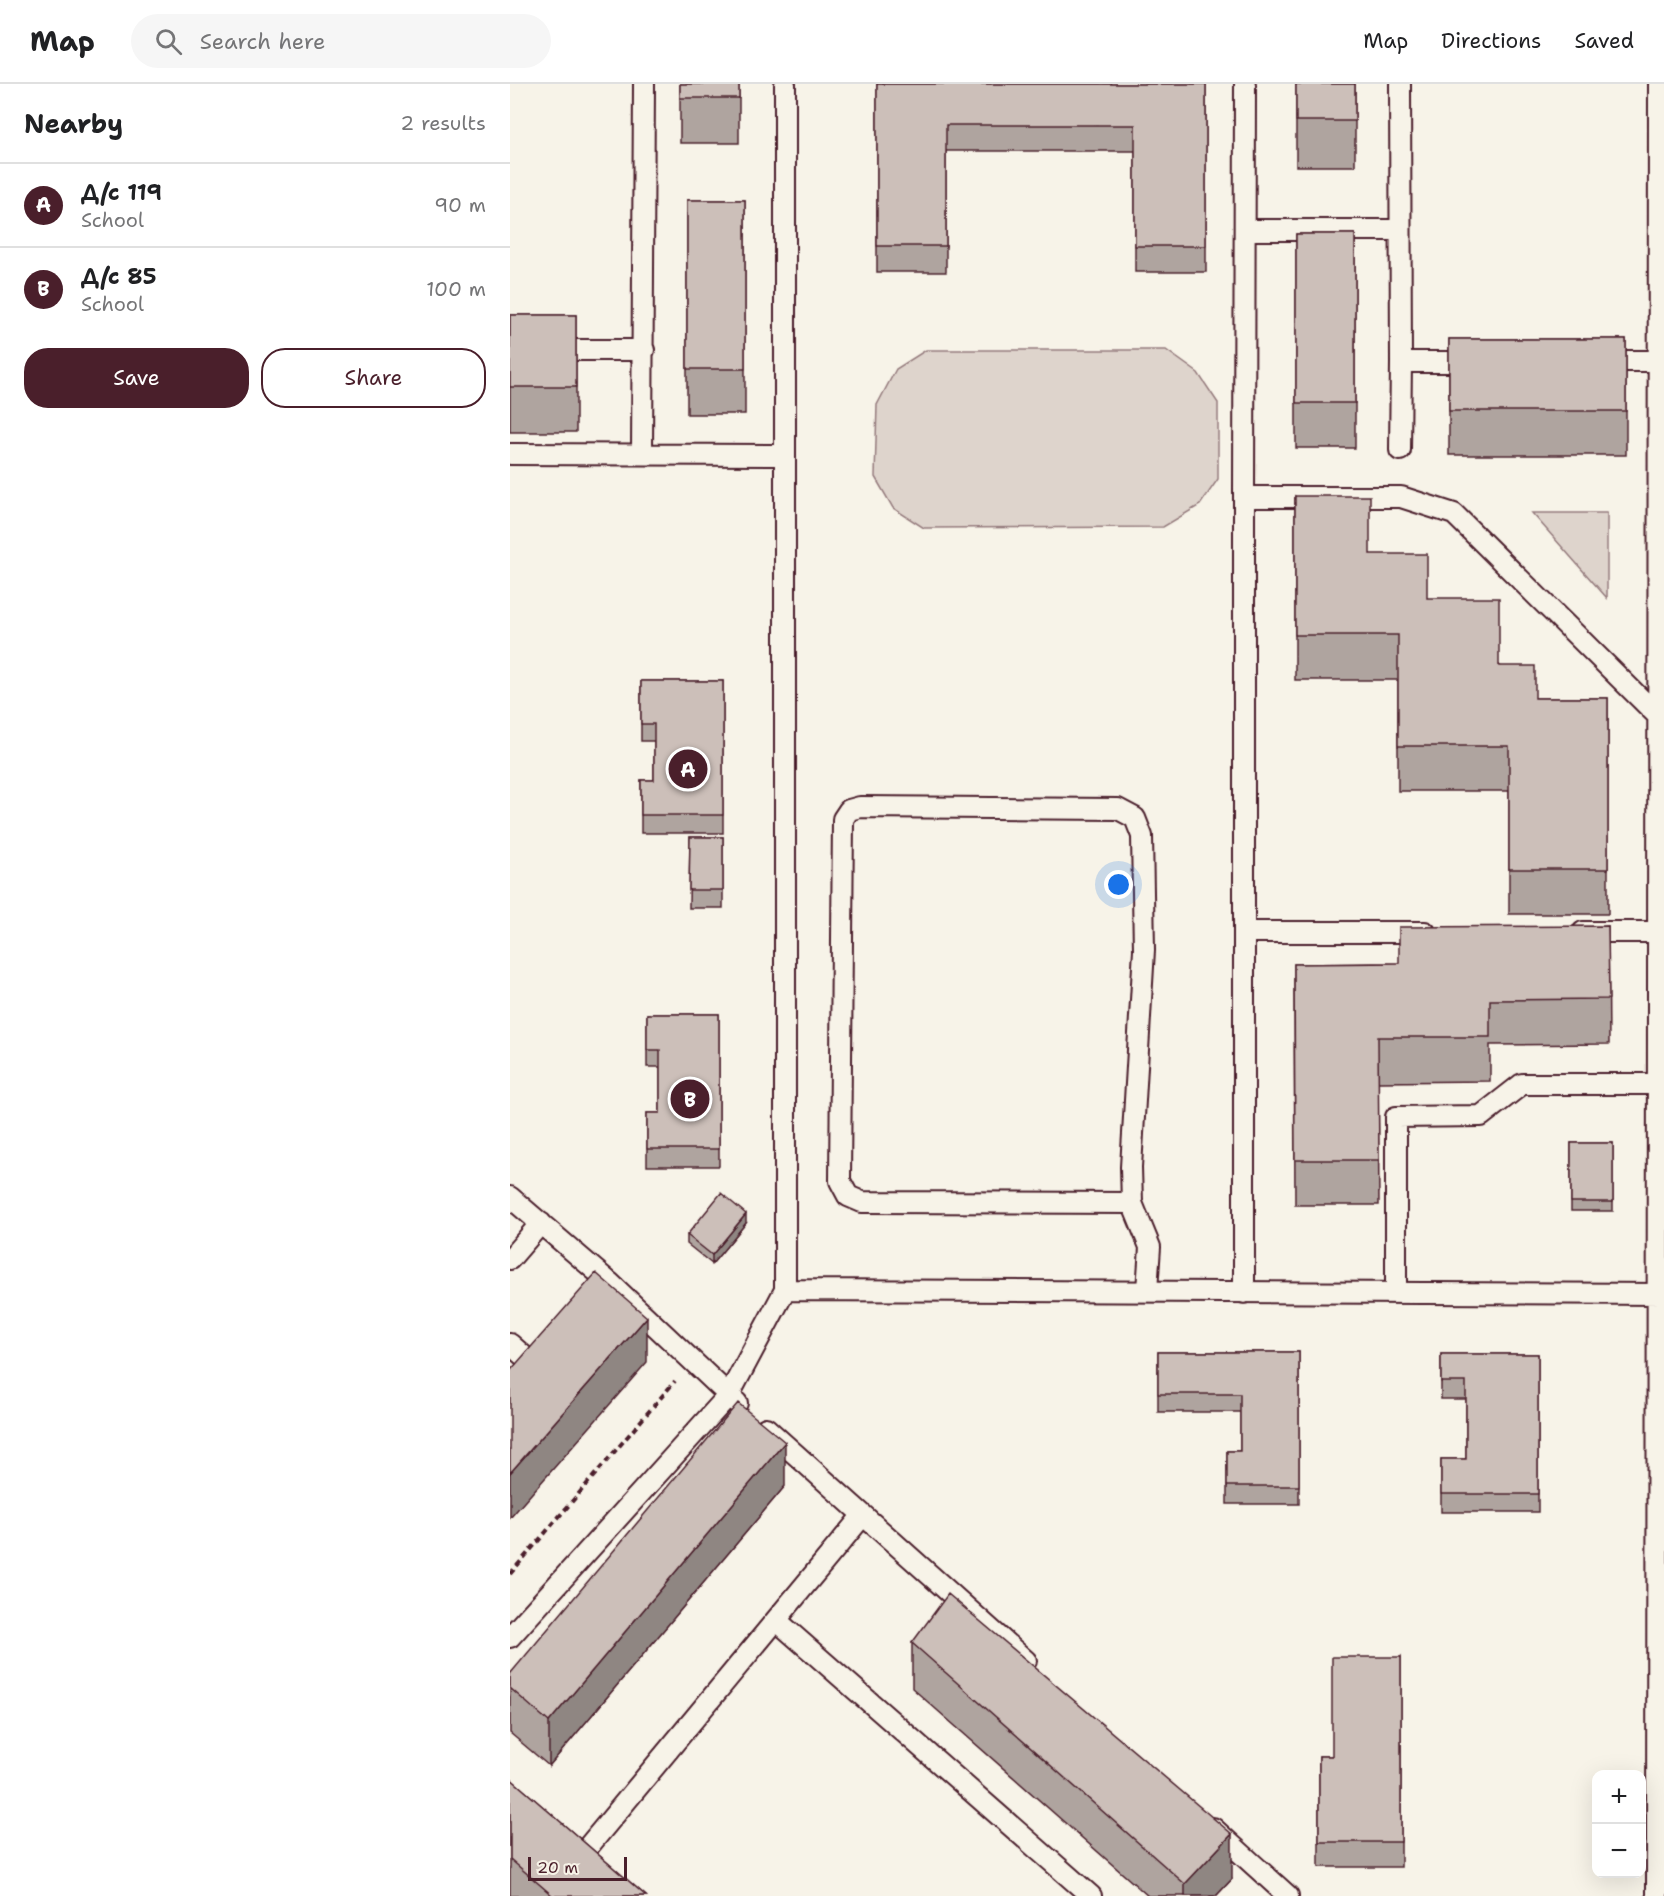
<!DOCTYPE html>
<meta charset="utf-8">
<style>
:root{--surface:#fff;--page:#f6f6f6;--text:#202124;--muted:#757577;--line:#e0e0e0;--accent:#4a1f2b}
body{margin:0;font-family:"Shantell Sans",sans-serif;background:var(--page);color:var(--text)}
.controls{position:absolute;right:18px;bottom:18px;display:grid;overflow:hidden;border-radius:12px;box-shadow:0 6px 24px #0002}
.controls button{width:54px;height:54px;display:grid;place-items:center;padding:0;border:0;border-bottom:2px solid var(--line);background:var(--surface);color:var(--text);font:30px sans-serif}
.scale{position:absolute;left:18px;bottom:15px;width:99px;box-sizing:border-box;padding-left:6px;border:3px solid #4a1f2b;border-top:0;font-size:16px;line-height:21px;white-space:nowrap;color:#4a1f2b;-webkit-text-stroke:4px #f7f3e8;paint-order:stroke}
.you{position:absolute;left:609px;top:801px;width:21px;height:21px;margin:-15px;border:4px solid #fff;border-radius:50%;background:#1a73e8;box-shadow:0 0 0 9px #1a73e833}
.badge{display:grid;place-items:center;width:39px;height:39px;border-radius:50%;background:var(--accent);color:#fff;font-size:20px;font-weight:700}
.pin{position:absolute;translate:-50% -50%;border:3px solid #fff;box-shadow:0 2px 6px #0006}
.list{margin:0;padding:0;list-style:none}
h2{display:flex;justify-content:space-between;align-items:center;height:78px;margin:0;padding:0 24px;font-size:26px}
h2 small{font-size:20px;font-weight:400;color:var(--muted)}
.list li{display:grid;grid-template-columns:39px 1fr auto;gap:18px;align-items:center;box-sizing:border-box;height:84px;padding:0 24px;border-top:2px solid var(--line)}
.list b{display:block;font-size:22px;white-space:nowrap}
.list p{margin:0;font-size:20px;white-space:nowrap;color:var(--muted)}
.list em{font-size:20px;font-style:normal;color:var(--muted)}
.actions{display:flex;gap:12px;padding:18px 24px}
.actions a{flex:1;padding:14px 0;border:2px solid var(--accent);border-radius:24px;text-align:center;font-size:21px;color:var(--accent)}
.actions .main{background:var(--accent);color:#fff}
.icon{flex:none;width:33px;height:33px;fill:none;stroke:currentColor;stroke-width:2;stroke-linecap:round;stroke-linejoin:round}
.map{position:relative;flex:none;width:1154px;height:1812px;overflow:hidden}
header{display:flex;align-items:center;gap:36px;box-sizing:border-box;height:84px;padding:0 30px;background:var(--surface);border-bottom:2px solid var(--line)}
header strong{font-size:28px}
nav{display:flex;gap:33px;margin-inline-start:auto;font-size:21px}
.search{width:420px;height:54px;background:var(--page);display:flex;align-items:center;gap:15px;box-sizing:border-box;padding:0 21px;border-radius:33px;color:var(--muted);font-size:22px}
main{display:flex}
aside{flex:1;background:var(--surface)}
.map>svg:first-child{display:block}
</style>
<header>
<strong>Map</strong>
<div class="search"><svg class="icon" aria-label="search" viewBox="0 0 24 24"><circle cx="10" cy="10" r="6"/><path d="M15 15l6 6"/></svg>Search here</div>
<nav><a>Map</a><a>Directions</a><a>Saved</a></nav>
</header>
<main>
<aside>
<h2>Nearby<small>2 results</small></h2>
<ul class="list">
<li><span class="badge">A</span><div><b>Д/с 119</b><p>School</p></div><em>90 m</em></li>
<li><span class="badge">B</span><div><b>Д/с 85</b><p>School</p></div><em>100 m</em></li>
</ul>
<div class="actions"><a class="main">Save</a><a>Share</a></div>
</aside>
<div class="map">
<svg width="1154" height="1812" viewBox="0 0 1154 1812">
<rect width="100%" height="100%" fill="#f7f3e8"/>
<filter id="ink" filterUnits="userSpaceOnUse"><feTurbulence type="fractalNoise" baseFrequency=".0167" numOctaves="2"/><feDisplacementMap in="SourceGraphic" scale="12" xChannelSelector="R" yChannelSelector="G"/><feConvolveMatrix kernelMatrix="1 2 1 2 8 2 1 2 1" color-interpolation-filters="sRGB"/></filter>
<g filter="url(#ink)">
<path fill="#ded4cc" stroke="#947a7c" stroke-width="1.5" d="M 416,266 L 656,266 L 688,289 L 708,319 L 708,395 L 690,421 L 653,443 L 414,444 L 383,424 L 365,393 L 367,321 L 386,285 Z
M 1022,429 L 1097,429 L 1097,514 Z"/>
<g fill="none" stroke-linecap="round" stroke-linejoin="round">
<defs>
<path id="service" d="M 735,0 L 734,413 L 891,413 L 944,430 L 1148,632 L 1154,632
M 890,0 L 891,278 L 966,278
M 735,146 L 890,146
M 0,266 L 134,266
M 1091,277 L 1148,277
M 890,366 L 891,278
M 0,370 L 274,371
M 132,370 L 134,0
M 734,413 L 734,1209
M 734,848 L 915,848
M 1073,848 L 1148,848
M 0,1113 L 99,1198 L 227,1319
M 622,1119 L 352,1118 L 338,1112 L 330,1097 L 333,735 L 339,726 L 350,723 L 608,725 L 625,734 L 632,752 L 634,866 L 621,1083 L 622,1119 L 640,1163 L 637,1206
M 0,1175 L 31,1139
M 275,1206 C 568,1206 861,1208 1154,1210
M 886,1209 L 886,1033 L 971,1032 L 1012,1000 L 1148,1000
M 0,1260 L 25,1282
M 256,1344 L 516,1577
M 266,1536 L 581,1812
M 0,1553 L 219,1311 L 275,1206 L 275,0
M 703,1744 L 778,1812
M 73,1769 L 353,1431
M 1147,1812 L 1149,0"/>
</defs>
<use href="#service" stroke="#4a1f2b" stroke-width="24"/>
<path stroke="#4a1f2b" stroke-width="4" stroke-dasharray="6 4.5" stroke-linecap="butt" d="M 0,1490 L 165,1297"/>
<use href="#service" stroke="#f7f3e8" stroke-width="20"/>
</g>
<path fill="#afa49f" stroke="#4a1f2b" stroke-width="1.5" d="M 170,0 L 229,0 L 229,59 L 170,59 Z
M 367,0 L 696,0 L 696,188 L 625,188 L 625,67 L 436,67 L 436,188 L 367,188 Z
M 786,0 L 845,0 L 845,82 L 786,82 Z
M 177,116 L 235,116 L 235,330 L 177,330 Z
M 786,150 L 845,150 L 845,364 L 786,364 Z
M 0,231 L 66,231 L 66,348 L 0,348 Z
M 939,255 L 1116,255 L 1116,371 L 939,371 Z
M 785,412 L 917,514 L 1025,614 L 1098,614 L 1098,830 L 999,830 L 999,707 L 888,707 L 888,596 L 785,596 Z
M 131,597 L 213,597 L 213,749 L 131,749 L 131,696 L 144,696 L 144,657 L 131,657 Z
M 180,753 L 213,753 L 213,824 L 179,824 Z
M 1098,842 L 1099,960 L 980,961 L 980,997 L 868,998 L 869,1121 L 785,1121 L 784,880 L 889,879 Z
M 137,930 L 209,930 L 209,1082 L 137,1082 L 137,1029 L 150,1029 L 150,983 L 137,983 Z
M 1061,1059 L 1103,1059 L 1103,1127 L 1061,1127 Z
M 236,1139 L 202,1180 L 177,1160 L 177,1151 Z
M 648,1268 L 789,1268 L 789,1420 L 717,1420 L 717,1367 L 730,1367 L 730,1328 L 648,1328 Z
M 931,1270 L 1028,1270 L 1028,1428 L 931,1428 L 931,1375 L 956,1375 L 956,1315 L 931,1315 Z
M 275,1402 L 39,1682 L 0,1649 L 0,1590 Z
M 402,1559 L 722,1795 L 706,1812 L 638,1812 L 402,1604 Z
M 891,1573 L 891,1783 L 809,1783 L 809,1672 L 822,1672 Z
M 0,1694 L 136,1812 L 0,1812 Z"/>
<path fill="#8f8682" stroke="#4a1f2b" stroke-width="1.5" d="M 236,1130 L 236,1139 L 202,1180 L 202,1171 Z
M 137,1233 L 137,1278 L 0,1434 L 0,1389 Z
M 275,1358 L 275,1402 L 39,1682 L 39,1638 Z
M 722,1750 L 722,1795 L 706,1812 L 675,1812 L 675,1800 Z"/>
<path fill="#ccbfb9" stroke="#4a1f2b" stroke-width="1.5" d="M 170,0 L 229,0 L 229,14 L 170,14 Z
M 367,0 L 696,0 L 696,162 L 625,162 L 625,41 L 436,41 L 436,162 L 367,162 Z
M 786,0 L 845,0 L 845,37 L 786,37 Z
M 177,116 L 235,116 L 235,285 L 177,285 Z
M 786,150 L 845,150 L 845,319 L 786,319 Z
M 0,231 L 66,231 L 66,303 L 0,303 Z
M 939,255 L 1116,255 L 1116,327 L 939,327 Z
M 785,412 L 860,412 L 860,470 L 917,470 L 917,514 L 989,514 L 989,582 L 1025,582 L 1025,614 L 1098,614 L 1098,785 L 999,785 L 999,662 L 888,662 L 888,551 L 785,551 Z
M 131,597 L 213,597 L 213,731 L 131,731 L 131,696 L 144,696 L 144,640 L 131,640 Z
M 180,753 L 213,753 L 213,806 L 179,806 Z
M 1098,842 L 1099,915 L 980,916 L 980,953 L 868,953 L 869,1076 L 785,1076 L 784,880 L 889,879 L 889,843 Z
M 137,930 L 209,930 L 209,1065 L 137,1065 L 137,1029 L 150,1029 L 150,966 L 137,966 Z
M 1061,1059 L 1103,1059 L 1103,1118 L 1061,1118 Z
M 211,1109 L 236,1130 L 202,1171 L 177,1151 Z
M 86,1189 L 137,1233 L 0,1389 L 0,1287 Z
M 648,1268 L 789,1268 L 789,1402 L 717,1402 L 717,1367 L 730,1367 L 730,1310 L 648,1310 Z
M 931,1270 L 1028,1270 L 1028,1410 L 931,1410 L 931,1375 L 956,1375 L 956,1298 L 931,1298 Z
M 228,1319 L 275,1358 L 39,1638 L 0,1604 L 0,1590 Z
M 438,1510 L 722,1750 L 675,1800 L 402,1559 Z
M 822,1573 L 891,1573 L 891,1758 L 809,1758 L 809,1672 L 822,1672 Z
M 0,1694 L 136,1812 L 43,1812 L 0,1775 Z"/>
</g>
</svg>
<div class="controls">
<button>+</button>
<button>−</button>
</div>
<div class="scale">20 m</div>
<div class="you"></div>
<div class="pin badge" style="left:178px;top:685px">A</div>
<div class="pin badge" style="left:180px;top:1015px">B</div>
</div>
</main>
